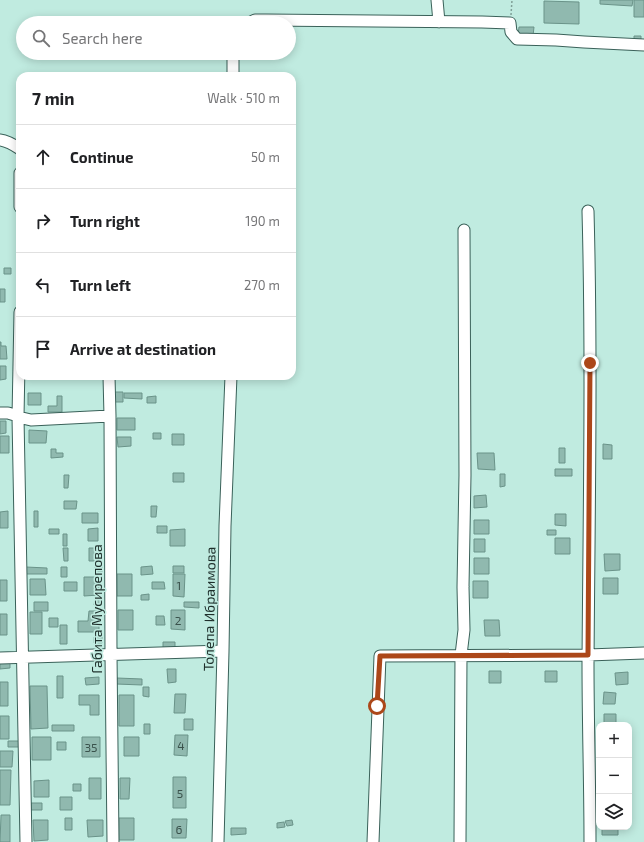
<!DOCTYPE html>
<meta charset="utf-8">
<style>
:root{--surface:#fff;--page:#f6f6f6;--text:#202124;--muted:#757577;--line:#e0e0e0}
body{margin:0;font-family:"Exo 2",sans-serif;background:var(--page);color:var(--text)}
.controls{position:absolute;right:12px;bottom:12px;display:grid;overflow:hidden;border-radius:8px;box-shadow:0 2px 10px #0003}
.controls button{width:36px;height:36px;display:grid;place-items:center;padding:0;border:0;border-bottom:1px solid var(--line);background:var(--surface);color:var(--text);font:20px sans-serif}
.stop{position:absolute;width:12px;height:12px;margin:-9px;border:3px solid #ac4719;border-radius:50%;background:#fff}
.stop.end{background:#ac4719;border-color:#fff;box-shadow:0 1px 4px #0008}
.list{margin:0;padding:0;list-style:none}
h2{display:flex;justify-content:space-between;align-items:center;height:52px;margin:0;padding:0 16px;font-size:17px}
h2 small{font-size:13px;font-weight:400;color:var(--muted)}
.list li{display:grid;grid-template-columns:26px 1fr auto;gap:12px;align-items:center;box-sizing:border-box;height:64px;padding:0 16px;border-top:1px solid var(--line)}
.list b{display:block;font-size:15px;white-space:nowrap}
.list em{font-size:13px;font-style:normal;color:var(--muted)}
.icon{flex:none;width:22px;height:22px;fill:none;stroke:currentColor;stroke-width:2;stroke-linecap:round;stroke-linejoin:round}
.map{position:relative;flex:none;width:644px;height:842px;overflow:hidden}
.search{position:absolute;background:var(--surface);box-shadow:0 2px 10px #0003;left:16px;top:16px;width:280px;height:44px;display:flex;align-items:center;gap:10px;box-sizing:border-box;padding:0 14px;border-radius:22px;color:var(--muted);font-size:15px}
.panel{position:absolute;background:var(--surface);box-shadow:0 2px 10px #0003;left:16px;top:72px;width:280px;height:308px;border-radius:12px}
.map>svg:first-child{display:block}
</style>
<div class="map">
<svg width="644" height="842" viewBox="0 0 644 842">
<rect width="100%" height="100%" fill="#c0ebe0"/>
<path fill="#90b9af" stroke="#6a9389" d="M 600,0 L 633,0 L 632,6 L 600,4 Z
M 634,0 L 644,0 L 644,17 L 634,17 Z
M 544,1 L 579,2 L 579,24 L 544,23 Z
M 519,27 L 534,27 L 533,36 L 518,35 Z
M 634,36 L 641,36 L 641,43 L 634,43 Z
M 4,268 L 11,268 L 11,274 L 4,274 Z
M 0,289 L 5,289 L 5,302 L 0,302 Z
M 0,342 L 1,342 L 1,346 L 6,346 L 7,359 L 0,359 Z
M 0,366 L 6,366 L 6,379 L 0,380 Z
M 113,392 L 123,392 L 123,402 L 113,402 Z
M 28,393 L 41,393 L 41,405 L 28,405 Z
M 124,393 L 142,393 L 142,399 L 124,398 Z
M 57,396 L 62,396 L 62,412 L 48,412 L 48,406 L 57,406 Z
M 156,396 L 156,403 L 147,403 L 147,397 Z
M 117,418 L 135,418 L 135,430 L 117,430 Z
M 0,421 L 6,421 L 6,433 L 0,434 Z
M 29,430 L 47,431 L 46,443 L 29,443 Z
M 153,433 L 161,433 L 161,439 L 153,439 Z
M 172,434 L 184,434 L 184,445 L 172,445 Z
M 0,436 L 9,436 L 9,453 L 0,453 Z
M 117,437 L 131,437 L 131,446 L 118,447 Z
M 603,444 L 612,445 L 612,459 L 603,459 Z
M 559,448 L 565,448 L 565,463 L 559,463 Z
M 51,449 L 56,449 L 56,453 L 63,453 L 63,457 L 51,458 Z
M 477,453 L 494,453 L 495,470 L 478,469 Z
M 555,469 L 572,469 L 572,476 L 555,476 Z
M 173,473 L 184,473 L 184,482 L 173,482 Z
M 500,474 L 505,474 L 505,486 L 500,487 Z
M 64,475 L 69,475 L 68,488 L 64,488 Z
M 486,495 L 487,507 L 474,508 L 474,496 Z
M 64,501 L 77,501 L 76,509 L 64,509 Z
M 151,506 L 157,506 L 156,517 L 151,517 Z
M 8,511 L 8,528 L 0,528 L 0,512 Z
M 34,511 L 38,511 L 38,527 L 34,527 Z
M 82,513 L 98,513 L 98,523 L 82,523 Z
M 555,514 L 566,514 L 566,526 L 555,525 Z
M 474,520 L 489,520 L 489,534 L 474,534 Z
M 157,526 L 167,526 L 167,533 L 157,533 Z
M 98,528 L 98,541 L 88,541 L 88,529 Z
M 49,529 L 59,529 L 59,534 L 49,534 Z
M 185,529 L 185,546 L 170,546 L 170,530 Z
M 547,530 L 556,530 L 556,535 L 547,535 Z
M 63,534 L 67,534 L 67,546 L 63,546 Z
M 555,538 L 570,538 L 570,554 L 555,554 Z
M 474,539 L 485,539 L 485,552 L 474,552 Z
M 63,548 L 68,548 L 68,561 L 64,561 Z
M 89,548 L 98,548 L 98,561 L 89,561 Z
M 604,554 L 620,554 L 620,570 L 605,571 Z
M 474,558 L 489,558 L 489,574 L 474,574 Z
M 152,566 L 153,574 L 141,575 L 141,567 Z
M 173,566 L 184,566 L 184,573 L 173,573 Z
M 26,567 L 47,568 L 47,574 L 26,574 Z
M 61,567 L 67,567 L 67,577 L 61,577 Z
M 95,567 L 102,567 L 102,572 L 95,572 Z
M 117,574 L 132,574 L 132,596 L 117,596 Z
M 173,574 L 185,574 L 184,597 L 173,596 Z
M 84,577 L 99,577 L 99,595 L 84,596 Z
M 603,578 L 618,578 L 618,594 L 603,594 Z
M 30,579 L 45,579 L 46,595 L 30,595 Z
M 0,580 L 7,580 L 7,601 L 0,601 Z
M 473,581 L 488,581 L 488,598 L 473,598 Z
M 64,582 L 77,582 L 77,591 L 64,591 Z
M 152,582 L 164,582 L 165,589 L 152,589 Z
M 149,594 L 149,600 L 141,600 L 141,595 Z
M 95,599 L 101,599 L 101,605 L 94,605 Z
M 34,602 L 48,602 L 48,611 L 34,611 Z
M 184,602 L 199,602 L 199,608 L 184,607 Z
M 118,610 L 133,610 L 133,630 L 118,630 Z
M 171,610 L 185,610 L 185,630 L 171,629 Z
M 89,611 L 99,611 L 99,632 L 78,632 L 78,621 L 88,621 Z
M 30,612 L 42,612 L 42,634 L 30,634 Z
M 0,614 L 7,614 L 7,635 L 0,635 Z
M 156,616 L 164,616 L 165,625 L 156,625 Z
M 49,618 L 58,618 L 58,627 L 49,627 Z
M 484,620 L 499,620 L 500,636 L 485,636 Z
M 60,625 L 67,625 L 67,644 L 60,644 Z
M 94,637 L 102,637 L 102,643 L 94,643 Z
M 163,642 L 175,642 L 175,648 L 163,648 Z
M 0,663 L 10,663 L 10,668 L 0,669 Z
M 167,669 L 176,669 L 176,682 L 168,683 Z
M 489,671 L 501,671 L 501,683 L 489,683 Z
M 545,671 L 557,671 L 557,682 L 545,682 Z
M 628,672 L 628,684 L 616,685 L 615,673 Z
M 57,676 L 63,676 L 63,698 L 57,698 Z
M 99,677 L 99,684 L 86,685 L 85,678 Z
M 117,678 L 142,679 L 142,685 L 116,684 Z
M 0,682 L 8,682 L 8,706 L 0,706 Z
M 30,686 L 47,686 L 48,728 L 31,729 Z
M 143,687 L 149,687 L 149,697 L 143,696 Z
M 604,692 L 616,693 L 615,704 L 603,704 Z
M 175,694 L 186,694 L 185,713 L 174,713 Z
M 79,695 L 99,695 L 99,715 L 90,715 L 90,705 L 79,705 Z
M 119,695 L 134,695 L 134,726 L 119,726 Z
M 604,714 L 616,714 L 616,725 L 604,725 Z
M 0,716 L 9,716 L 9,739 L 0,739 Z
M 184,719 L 193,719 L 193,730 L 184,730 Z
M 144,724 L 150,724 L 150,734 L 144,734 Z
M 52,725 L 74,725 L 74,731 L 52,731 Z
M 175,735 L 188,735 L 187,756 L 174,755 Z
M 32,737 L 51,737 L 51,760 L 32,760 Z
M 82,737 L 100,737 L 100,757 L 82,757 Z
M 124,737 L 139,737 L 139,756 L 124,756 Z
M 8,741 L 19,741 L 19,747 L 8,747 Z
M 57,742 L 66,742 L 66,750 L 57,750 Z
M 0,751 L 13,751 L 12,767 L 0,767 Z
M 0,770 L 11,770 L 10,805 L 0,805 Z
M 173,777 L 186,777 L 186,808 L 173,808 Z
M 89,778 L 101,778 L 101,799 L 89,799 Z
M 120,778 L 130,778 L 129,799 L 120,799 Z
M 49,780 L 49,797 L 34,797 L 34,781 Z
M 73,784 L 81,784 L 81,791 L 73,791 Z
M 60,797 L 72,797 L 72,810 L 60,810 Z
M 31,803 L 42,803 L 42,810 L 31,810 Z
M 1,815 L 10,815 L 10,842 L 0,842 Z
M 65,818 L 72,818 L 72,830 L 65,830 Z
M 119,818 L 134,818 L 134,840 L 119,840 Z
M 172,819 L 187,819 L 186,838 L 172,838 Z
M 33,820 L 48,820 L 48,840 L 34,841 Z
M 87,820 L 103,820 L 103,836 L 88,837 Z
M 292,820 L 293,825 L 287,826 L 285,821 Z
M 284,822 L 285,827 L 277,828 L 277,823 Z
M 602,827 L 618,827 L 618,835 L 602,835 Z
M 231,828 L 246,828 L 246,834 L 231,835 Z"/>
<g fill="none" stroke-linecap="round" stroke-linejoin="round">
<defs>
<path id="minor" d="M 437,0 L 439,22
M 249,23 L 255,20 L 266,20 L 482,22 L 510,23 L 511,32 L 517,39 L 556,40 L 584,42 L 644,45
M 233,53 L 233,76
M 0,140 C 8,141 14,145 20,149
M 20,173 L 20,207
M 588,211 C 592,362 589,513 588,664 C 588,724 590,783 590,842
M 20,312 L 18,417 L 26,842
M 109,376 L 110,416 L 111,654 L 113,842
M 0,413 L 8,413 L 18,416
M 18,417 L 31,420 L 110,416
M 0,658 L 223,651
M 218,842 L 223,651 L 225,526 L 231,376
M 373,842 L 380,656 L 588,655 L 644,653
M 460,842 L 461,655 L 464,630 L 463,587 L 465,475 L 464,230"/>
</defs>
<use href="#minor" stroke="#3a6159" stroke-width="13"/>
<path stroke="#80a198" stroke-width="1.5" stroke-dasharray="2 2" stroke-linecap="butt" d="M 511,15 L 512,0"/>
<use href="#minor" stroke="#fff" stroke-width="11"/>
</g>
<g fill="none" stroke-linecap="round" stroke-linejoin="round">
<path stroke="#ac4719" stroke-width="5" d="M 377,706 L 380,656 L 588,655 L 590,363"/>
</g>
<g text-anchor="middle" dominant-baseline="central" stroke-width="3" stroke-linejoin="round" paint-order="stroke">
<g font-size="12" fill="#3a524c">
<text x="179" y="585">1</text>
<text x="178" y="620">2</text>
<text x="181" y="745">4</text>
<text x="91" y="747">35</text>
<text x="180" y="793">5</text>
<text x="179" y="829">6</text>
</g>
<g font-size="14" fill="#1e2f2b" stroke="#c0ebe0">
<text transform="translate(96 609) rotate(-90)">Габита Мусирепова</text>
<text transform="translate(209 609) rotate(-89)">Толепа Ибраимова</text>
</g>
</g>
</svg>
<div class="controls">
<button>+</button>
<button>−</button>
<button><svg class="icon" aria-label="layers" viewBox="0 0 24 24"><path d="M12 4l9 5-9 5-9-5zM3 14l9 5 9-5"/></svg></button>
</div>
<div class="stop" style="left:377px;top:706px"></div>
<div class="stop end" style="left:590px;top:363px"></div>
<div class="search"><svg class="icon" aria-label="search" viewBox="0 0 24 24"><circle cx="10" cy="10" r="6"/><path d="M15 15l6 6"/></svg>Search here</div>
<section class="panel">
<h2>7 min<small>Walk · 510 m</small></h2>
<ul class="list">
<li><svg class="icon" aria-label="ahead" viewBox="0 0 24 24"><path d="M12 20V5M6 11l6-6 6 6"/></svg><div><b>Continue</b></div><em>50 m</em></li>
<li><svg class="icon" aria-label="right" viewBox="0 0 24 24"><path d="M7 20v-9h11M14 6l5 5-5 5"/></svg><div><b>Turn right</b></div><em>190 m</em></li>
<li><svg class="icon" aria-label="left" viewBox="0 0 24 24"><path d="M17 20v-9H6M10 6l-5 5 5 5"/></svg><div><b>Turn left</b></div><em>270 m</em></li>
<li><svg class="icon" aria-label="arrive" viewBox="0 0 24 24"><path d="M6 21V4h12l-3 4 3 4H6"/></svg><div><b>Arrive at destination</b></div></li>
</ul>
</section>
</div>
